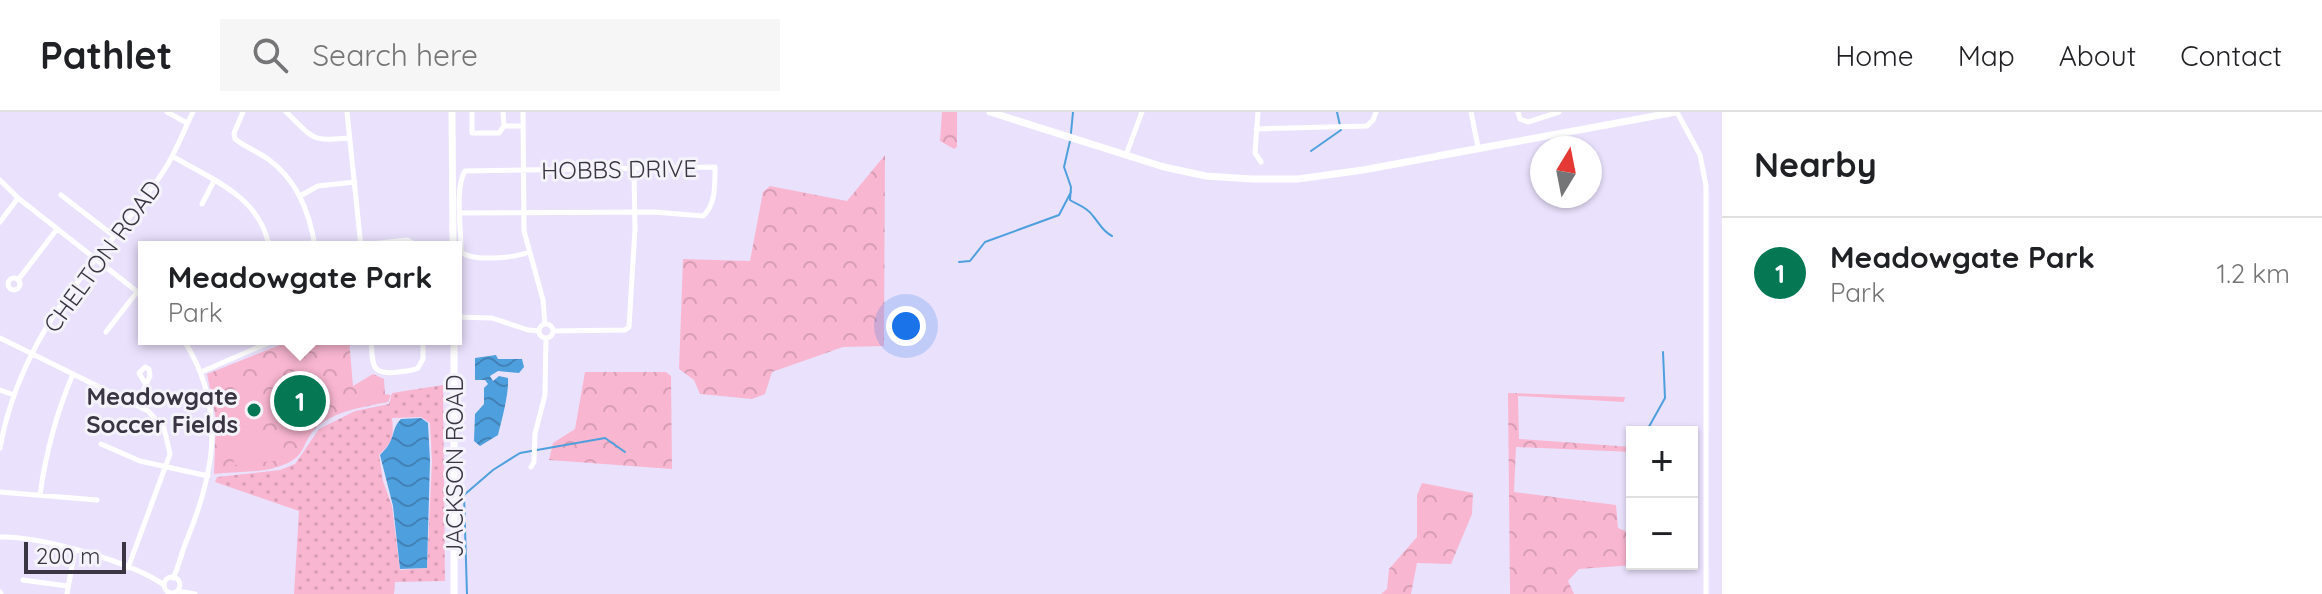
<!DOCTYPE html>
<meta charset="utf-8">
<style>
:root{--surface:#fff;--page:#f6f6f6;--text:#202124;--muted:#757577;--line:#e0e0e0;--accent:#057752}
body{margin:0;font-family:Quicksand,sans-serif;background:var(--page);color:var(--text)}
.controls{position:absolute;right:24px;bottom:24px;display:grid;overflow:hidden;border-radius:0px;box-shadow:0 2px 6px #0004}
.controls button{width:72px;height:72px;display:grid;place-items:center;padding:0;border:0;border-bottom:2px solid var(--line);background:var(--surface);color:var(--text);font:40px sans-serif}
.compass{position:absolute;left:1530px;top:24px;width:72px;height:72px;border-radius:50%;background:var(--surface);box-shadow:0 2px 6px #0004;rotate:10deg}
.scale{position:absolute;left:24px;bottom:20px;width:102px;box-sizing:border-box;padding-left:8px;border:4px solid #393542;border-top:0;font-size:22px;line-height:28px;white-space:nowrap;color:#393542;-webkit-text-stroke:6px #f5f3fa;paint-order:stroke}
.you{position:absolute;left:906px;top:214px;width:28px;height:28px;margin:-20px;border:6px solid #fff;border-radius:50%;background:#1a73e8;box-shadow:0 0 0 12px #1a73e833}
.badge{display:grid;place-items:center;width:52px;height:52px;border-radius:50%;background:var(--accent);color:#fff;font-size:26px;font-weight:700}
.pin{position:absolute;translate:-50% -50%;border:4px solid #fff;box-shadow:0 2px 8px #0006}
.popup{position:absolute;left:138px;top:129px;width:324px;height:104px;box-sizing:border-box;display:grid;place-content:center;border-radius:0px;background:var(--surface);filter:drop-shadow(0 2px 6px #0005);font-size:26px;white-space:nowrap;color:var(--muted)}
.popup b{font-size:30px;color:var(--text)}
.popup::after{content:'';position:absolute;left:50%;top:100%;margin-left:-16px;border:16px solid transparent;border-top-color:var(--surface)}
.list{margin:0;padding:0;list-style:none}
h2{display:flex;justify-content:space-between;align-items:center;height:104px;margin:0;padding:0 32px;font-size:34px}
h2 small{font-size:26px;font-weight:400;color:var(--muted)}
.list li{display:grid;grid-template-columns:52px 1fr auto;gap:24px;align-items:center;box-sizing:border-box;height:112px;padding:0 32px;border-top:2px solid var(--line)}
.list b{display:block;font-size:30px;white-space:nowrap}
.list p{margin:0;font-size:26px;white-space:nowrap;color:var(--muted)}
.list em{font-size:26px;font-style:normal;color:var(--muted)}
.icon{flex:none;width:44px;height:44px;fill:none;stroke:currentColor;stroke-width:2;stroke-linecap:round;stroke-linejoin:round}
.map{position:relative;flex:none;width:1722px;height:482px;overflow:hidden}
header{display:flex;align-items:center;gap:48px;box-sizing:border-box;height:112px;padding:0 40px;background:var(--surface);border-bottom:2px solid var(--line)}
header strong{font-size:38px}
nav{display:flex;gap:44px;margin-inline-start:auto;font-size:28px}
.search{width:560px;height:72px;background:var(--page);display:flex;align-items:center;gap:20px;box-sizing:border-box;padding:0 28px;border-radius:0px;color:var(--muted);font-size:30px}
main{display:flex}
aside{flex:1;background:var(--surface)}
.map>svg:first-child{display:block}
</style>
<header>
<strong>Pathlet</strong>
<div class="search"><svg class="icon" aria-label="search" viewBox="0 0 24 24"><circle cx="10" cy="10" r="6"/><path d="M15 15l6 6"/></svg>Search here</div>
<nav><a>Home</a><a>Map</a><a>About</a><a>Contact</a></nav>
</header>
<main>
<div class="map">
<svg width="1722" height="482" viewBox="0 0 1722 482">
<defs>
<pattern id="grass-dots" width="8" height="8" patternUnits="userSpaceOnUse" patternTransform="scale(2)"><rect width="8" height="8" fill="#f9b6d0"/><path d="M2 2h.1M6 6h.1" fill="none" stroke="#d69db4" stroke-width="1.8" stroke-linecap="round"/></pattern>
<pattern id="forest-crowns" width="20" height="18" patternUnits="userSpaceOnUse" patternTransform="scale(2)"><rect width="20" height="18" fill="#f9b6d0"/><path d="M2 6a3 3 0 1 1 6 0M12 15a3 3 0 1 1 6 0" fill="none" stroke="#d69db4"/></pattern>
<pattern id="water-waves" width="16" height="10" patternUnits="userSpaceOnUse" patternTransform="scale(2)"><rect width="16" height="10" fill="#4e9fde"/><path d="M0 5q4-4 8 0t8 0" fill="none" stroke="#4282b6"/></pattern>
</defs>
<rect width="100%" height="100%" fill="#eae2fd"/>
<path fill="url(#grass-dots)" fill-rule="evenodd" d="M 443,273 L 445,469 L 395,470 L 394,482 L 294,482 L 299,399 L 215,370 L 217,365 L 280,358 L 295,352 L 319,317 L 355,299 L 389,292 L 392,281 ZM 421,305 L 430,311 L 432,349 L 427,456 L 400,458 L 392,394 L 383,369 L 379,343 C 393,330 394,324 392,306 Z"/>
<path fill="url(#forest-crowns)" d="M 942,0 L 957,0 L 957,35 L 954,37 L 940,29 Z
M 885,43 L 884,234 L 843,235 L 772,260 L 765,282 L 752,287 L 700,282 L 694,268 L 679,257 L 683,147 L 750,149 L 763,80 L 770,74 L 847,89 Z
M 295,227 L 349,227 L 353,274 L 373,262 L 384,267 L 385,282 L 391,283 L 388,290 C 364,295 332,299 314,318 C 305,327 304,342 293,348 C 272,362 239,359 214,362 L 216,307 L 207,262 Z
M 585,260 L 666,260 L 671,264 L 672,357 L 549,348 L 553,331 L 575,317 Z
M 1508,281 L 1625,285 L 1624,290 L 1518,284 L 1519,327 L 1632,335 L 1632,340 L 1516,335 L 1514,380 L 1616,393 L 1618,416 L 1632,422 L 1632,452 L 1671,452 L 1671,455 L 1634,453 L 1579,457 L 1568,469 L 1574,482 L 1510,482 Z
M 1422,371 L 1473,381 L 1472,402 L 1451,452 L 1417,451 L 1411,482 L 1381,482 L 1387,477 L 1389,457 L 1417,425 L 1417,383 Z"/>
<path fill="#f9b6d0" d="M 278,281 L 281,310 L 230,316 L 227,286 Z
M 282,319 L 285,348 L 234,353 L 231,325 Z"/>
<path fill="url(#water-waves)" d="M 496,243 L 498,247 L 522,247 L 524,255 L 519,261 L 498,259 L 490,264 L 493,269 L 499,264 L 508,266 C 509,282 502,307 498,323 L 480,334 L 474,329 L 475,302 L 484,292 L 484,276 L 488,272 L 485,268 L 475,268 L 475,246 Z
M 421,306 L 428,311 L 430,349 L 427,456 L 400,457 L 393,394 L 380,343 C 397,327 390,318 401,307 Z"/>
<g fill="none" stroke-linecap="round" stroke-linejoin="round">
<path stroke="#4e9fde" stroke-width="2" d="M 1071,21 L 1073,0
M 1070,29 L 1064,55 L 1071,75 L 1070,88 C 1078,93 1087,95 1093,104 C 1100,112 1102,119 1112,124
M 1311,39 L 1341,18 L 1337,0
M 959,150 L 970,149 L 985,130 L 1059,103 L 1071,80
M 1646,320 L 1665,286 L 1663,240
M 467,482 L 464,383 L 493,358 L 520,341 L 605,326 L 625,340"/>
<path stroke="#fff" stroke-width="5" d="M 167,0 L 187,11
M 243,0 L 234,21 L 235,27 C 245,35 257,39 268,47 C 297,68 310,101 315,135
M 286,0 C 314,26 309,30 349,26
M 347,0 L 361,135
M 472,0 L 472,21 L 499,21 L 504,14 L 523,14
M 503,0 L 504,14
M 523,0 L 524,119 L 543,188 L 545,212
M 1258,0 L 1255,41 L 1261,50
M 1471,0 L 1478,35
M 1518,0 L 1520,7 L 1528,10 L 1559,0
M 1677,0 L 1700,43 L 1706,74 L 1706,482
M 1256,17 L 1367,14 L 1373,8 L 1376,0
M 1126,43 L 1142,0
M 172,44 C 211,67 261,85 269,135
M 0,68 L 18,86 L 144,185
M 61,83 L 114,124
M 300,84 L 318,74 L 355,70
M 202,92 L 214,69
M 461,101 L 654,100 L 703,104 C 716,93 715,71 715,55 L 465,59 C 455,73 461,118 461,136 L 461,140 C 473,150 514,146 529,140
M 0,110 L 18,86
M 361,133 L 407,128 L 420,135
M 247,135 L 269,130
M8 172a6 6 0 1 1 12 0a6 6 0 1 1-12 0Z
M 18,168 L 57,117
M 456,205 L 492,206 L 528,218 L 539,219
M539 219a7 7 0 1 1 14 0a7 7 0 1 1-14 0Z
M 553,219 L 625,218 L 629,215 L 635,117 L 634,57
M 106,220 L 137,180
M 0,226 L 148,299 L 164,316 L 170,342 L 128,456
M 371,227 C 373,251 369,264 398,260 C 406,259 412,259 418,256 L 423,247 L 423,227
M 201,260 L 277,227
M 0,278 L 14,283
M 137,293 L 150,264 L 149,257 L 145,255 L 139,261 L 145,271
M 101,332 L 140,349 L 208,364
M 0,336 C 10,278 38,222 73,176 C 102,137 136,101 163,60 C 175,42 183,20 193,0
M 531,355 L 534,350 L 535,322 L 545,283 L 546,226
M 0,380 L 97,388
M 40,383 C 46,339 56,302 73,262
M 0,425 C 40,424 132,450 164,473
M164 473a8 8 0 1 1 16 0a8 8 0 1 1-16 0Z
M 173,466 C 179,455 181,442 186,430 C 215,360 227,295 183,227
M 23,468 L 67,474
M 178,479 L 195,482
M 0,480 L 1,482
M 67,482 L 75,437"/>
<path stroke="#fff" stroke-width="7" d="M 452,0 L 453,135
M 990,0 L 1164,55 L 1206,64 L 1252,67 L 1298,67 L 1363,58 L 1525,28 L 1437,44
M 1525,28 L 1676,0
M 454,227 L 454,482"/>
</g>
<circle fill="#057752" stroke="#f5f3fa" stroke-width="3" cx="254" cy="298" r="8"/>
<g text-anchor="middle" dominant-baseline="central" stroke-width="6" stroke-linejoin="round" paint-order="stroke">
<g font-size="24" fill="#393542" stroke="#f5f3fa">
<text transform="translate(619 57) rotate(-1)">HOBBS DRIVE</text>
<text transform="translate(102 144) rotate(-54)">CHELTON ROAD</text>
<text transform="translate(454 354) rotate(-90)">JACKSON ROAD</text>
</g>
<g font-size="24" font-weight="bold" fill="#393542" stroke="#f5f3fa" text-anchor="end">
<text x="238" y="284">Meadowgate<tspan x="238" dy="28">Soccer Fields</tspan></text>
</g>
</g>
</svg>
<div class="controls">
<button>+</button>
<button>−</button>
</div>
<svg class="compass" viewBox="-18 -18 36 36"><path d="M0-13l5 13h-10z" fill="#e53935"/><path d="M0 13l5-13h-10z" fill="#757577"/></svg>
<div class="scale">200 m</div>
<div class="you"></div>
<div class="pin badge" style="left:300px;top:289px">1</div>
<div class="popup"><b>Meadowgate Park</b>Park</div>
</div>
<aside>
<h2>Nearby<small></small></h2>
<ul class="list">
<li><span class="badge">1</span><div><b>Meadowgate Park</b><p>Park</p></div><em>1.2 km</em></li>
</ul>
</aside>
</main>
